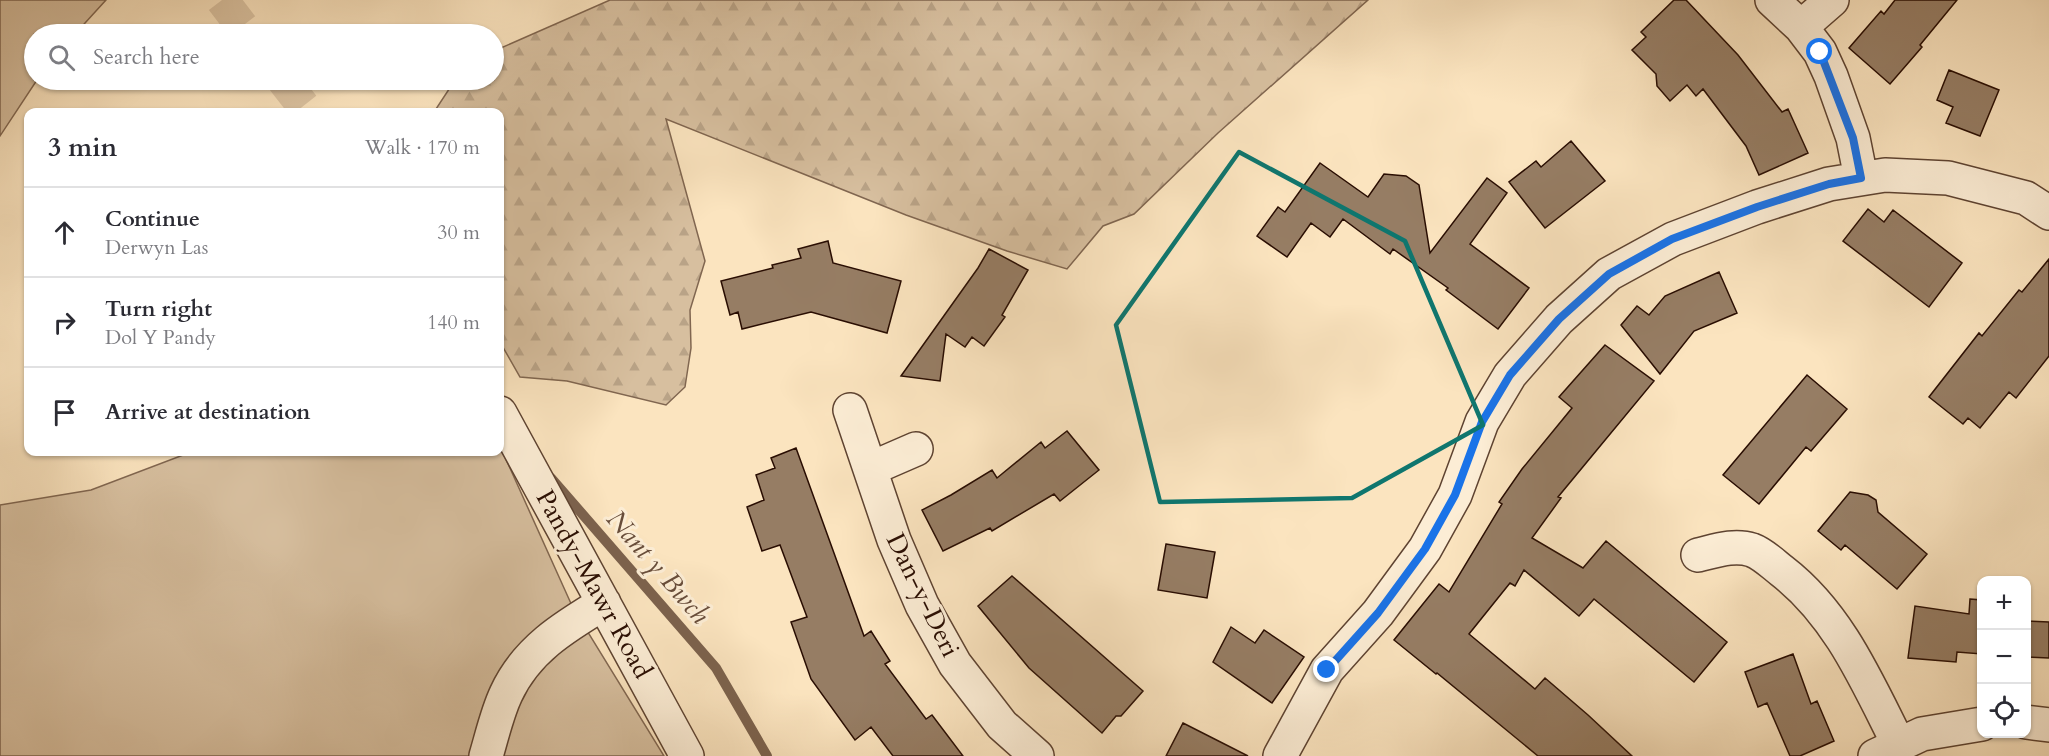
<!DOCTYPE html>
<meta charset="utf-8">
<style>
:root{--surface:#fff;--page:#f2f2f3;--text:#2b2b33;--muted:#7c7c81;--line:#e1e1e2}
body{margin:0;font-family:Cardo,serif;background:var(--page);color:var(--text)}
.controls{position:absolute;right:18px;bottom:18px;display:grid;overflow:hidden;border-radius:12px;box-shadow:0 2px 4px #0004}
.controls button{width:54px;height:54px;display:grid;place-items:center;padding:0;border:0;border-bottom:2px solid var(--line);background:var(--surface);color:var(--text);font:30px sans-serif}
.stop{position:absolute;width:18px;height:18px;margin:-14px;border:4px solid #1a73e8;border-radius:50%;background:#fff}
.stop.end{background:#1a73e8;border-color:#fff;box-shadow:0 2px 6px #0008}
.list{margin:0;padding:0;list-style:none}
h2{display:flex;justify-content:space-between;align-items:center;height:78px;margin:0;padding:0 24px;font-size:26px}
h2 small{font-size:20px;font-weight:400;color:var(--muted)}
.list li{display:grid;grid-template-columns:39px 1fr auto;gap:18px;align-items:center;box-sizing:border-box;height:90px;padding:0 24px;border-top:2px solid var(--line)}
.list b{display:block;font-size:22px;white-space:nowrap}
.list p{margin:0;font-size:20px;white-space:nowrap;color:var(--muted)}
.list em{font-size:20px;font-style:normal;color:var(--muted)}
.icon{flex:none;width:33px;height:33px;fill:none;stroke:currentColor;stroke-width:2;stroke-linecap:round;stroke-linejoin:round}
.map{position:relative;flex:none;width:2049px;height:756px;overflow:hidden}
.search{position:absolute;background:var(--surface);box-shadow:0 2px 4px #0004;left:24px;top:24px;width:480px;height:66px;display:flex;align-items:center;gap:15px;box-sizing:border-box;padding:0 21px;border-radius:33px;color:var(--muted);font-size:22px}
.panel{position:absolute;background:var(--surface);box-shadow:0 2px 4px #0004;left:24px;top:108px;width:480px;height:348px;border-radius:12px}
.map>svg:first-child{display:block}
</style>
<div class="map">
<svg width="2049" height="756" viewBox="0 0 2049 756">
<defs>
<pattern id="forest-firs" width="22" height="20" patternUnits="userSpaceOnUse" patternTransform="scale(1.5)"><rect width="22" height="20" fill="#d7bf9f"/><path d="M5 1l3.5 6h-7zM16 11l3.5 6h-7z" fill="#b9a387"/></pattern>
</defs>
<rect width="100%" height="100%" fill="#fbe4bf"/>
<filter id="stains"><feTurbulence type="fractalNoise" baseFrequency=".00333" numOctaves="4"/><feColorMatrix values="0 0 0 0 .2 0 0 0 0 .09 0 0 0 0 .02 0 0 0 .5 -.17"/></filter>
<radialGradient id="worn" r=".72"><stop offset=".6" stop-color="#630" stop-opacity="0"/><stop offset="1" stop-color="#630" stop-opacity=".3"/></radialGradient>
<path fill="#d7bf9f" stroke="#806650" stroke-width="1.5" d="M 0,0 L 106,0 L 75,34 L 34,34 L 34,80 L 37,80 L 0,136 Z
M 500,446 L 573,608 L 664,756 L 0,756 L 0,505 L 91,490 L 191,452 L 500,452 Z"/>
<path fill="url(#forest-firs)" stroke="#806650" stroke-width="1.5" d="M 610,0 L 1368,0 L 1218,133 L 1134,214 L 1103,226 L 1067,269 L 1007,251 L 906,215 L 666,119 L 705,261 L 690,310 L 691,348 L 685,387 L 666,405 L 567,381 L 520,377 L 500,342 L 500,112 L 434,112 L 455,80 L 494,80 L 494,51 Z"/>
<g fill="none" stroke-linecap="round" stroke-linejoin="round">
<path stroke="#7c624d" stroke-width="10" d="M 551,478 L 716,668 L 767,756"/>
</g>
<path fill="#967d64" stroke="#290d02" stroke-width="1.5" d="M 1674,0 L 1686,0 L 1738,55 L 1782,112 L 1788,109 L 1808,153 L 1759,175 L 1746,146 L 1703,89 L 1696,96 L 1687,85 L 1670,101 L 1657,86 L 1656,74 L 1632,50 L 1646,37 L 1641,32 Z
M 1895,0 L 1957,0 L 1920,45 L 1922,47 L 1890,84 L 1849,48 L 1881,11 L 1884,14 Z
M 1949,70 L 1999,90 L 1980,136 L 1946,123 L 1953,107 L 1937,100 Z
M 1571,141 L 1605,181 L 1545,228 L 1509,182 L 1536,161 L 1541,167 Z
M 1320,163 L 1368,197 L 1384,174 L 1406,176 L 1419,185 L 1430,253 L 1487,178 L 1507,193 L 1470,244 L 1529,288 L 1498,329 L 1446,290 L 1448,288 L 1393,249 L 1390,254 L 1343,219 L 1330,237 L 1311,223 L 1287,257 L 1257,236 L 1278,207 L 1285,212 Z
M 1868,209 L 1884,222 L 1893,210 L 1962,263 L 1929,307 L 1843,241 Z
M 828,241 L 833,263 L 901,281 L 887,333 L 811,312 L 742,329 L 738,312 L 730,315 L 721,281 L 773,268 L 772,265 L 801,258 L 798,249 Z
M 989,249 L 1028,270 L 1002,315 L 1005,317 L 984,346 L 972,337 L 965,347 L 946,334 L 940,381 L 901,376 L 978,268 Z
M 2049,259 L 2049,356 L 2016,398 L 2009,392 L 1980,428 L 1968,418 L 1963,424 L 1929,397 L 1979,333 L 1982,336 L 2019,290 L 2022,292 Z
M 1719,272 L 1737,313 L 1694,331 L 1660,374 L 1621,325 L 1637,306 L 1649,315 L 1665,296 Z
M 1605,345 L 1654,381 L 1558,497 L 1561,498 L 1532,538 L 1583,568 L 1606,541 L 1727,642 L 1694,682 L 1594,599 L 1579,616 L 1524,570 L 1515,586 L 1510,583 L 1469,634 L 1535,689 L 1545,678 L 1588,715 L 1632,756 L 1538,756 L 1437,673 L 1436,674 L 1394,640 L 1439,584 L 1449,592 L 1502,504 L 1499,502 L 1522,469 L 1572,408 L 1559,397 Z
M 1807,375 L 1847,409 L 1811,451 L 1806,447 L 1759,504 L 1723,475 Z
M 1067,431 L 1099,470 L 1060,501 L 1054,494 L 992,531 L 990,528 L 943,551 L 922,510 L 951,495 L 992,470 L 997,478 L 1041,442 L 1045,448 Z
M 796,448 L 864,636 L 871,631 L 890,661 L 885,664 L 926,719 L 932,715 L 963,756 L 893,756 L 871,727 L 855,740 L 811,679 L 791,622 L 807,617 L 780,545 L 762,551 L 747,507 L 764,500 L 756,475 L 775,468 L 771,458 Z
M 1850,492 L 1868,495 L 1876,500 L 1878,512 L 1927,554 L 1897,589 L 1845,545 L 1841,550 L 1818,531 Z
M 1166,544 L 1215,552 L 1207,598 L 1158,590 Z
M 1012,576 L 1143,691 L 1121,716 L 1116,716 L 1102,733 L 1029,668 L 978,606 Z
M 1970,599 L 1982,600 L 1982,654 L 1957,652 L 1956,662 L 1908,658 L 1915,606 L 1969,614 Z
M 2026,603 L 2029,603 L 2028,621 L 2049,622 L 2049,658 L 2026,657 Z
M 1231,627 L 1255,643 L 1264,630 L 1304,657 L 1272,703 L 1213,662 Z
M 1793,654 L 1811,704 L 1817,701 L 1834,741 L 1800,756 L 1790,756 L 1767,703 L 1758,707 L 1745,672 Z
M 1183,723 L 1248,756 L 1166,756 Z"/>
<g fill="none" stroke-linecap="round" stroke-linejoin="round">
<path stroke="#dcc4a3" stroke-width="33" stroke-dasharray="33 16" stroke-linecap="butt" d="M 222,0 L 248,34
M 283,80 L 308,112"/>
<defs>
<path id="minor" d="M 1772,0 L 1801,27 L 1820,52 L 1831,76 L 1853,138 L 1861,178
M 1801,27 L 1832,0
M 850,410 L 894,540 L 922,605 L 955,664 L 1002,725 L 1037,756
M 500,413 L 687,756
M 870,469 L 916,449
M 1698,555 C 1715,551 1734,544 1752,550 C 1763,554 1773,564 1782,571 C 1839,615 1867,682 1899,745
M 2026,722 L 2049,725
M 486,756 C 492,736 497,713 506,694 C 526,650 564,627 604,603
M 1280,756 L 1327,670 L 1378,613 L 1425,549 L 1455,495 L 1482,422 L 1510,375 L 1559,319 L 1609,274 L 1673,239 L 1757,207 L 1829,184 L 1885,175 L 1948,178 L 2026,198 L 2049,213
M 1875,756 L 1922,734 L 1982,724"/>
</defs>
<use href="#minor" stroke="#5e4331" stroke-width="36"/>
<use href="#minor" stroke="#fcedd5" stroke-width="33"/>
</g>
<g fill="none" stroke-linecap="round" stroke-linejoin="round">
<path stroke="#1a73e8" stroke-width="8" d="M 1327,670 L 1378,613 L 1425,549 L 1455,495 L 1482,422 L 1510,375 L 1559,319 L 1609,274 L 1672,239 L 1757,207 L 1829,184 L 1861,178 L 1853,138 L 1820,52"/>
</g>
<path fill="none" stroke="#0f766e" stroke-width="4.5" stroke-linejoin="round" d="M 1239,152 L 1405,241 L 1483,425 L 1352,498 L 1160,502 L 1116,325 Z"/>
<g text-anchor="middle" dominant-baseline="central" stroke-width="6" stroke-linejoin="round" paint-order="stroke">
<g font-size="26" fill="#290d02" stroke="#fcedd5">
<text transform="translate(594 584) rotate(61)">Pandy-Mawr Road</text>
<text transform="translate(923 595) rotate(64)">Dan-y-Deri</text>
</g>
<g font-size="27" font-style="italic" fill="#684d3a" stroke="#fcedd5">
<text transform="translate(658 567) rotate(49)">Nant y Bwch</text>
</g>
</g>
<rect width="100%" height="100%" filter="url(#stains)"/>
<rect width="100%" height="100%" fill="url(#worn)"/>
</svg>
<div class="controls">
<button>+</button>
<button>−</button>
<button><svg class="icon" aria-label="locate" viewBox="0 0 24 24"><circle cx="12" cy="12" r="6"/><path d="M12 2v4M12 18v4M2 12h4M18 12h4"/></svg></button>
</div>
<div class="stop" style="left:1820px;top:52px"></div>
<div class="stop end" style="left:1327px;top:670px"></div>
<div class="search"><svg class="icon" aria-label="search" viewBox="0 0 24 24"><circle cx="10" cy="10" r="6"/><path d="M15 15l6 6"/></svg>Search here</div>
<section class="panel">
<h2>3 min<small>Walk · 170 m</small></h2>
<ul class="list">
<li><svg class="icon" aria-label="ahead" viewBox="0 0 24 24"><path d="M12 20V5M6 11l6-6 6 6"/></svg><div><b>Continue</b><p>Derwyn Las</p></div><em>30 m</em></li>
<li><svg class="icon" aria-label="right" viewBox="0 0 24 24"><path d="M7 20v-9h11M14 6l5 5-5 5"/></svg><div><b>Turn right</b><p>Dol Y Pandy</p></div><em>140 m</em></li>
<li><svg class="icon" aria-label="arrive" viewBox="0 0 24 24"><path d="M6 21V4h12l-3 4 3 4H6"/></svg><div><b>Arrive at destination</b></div></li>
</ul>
</section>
</div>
